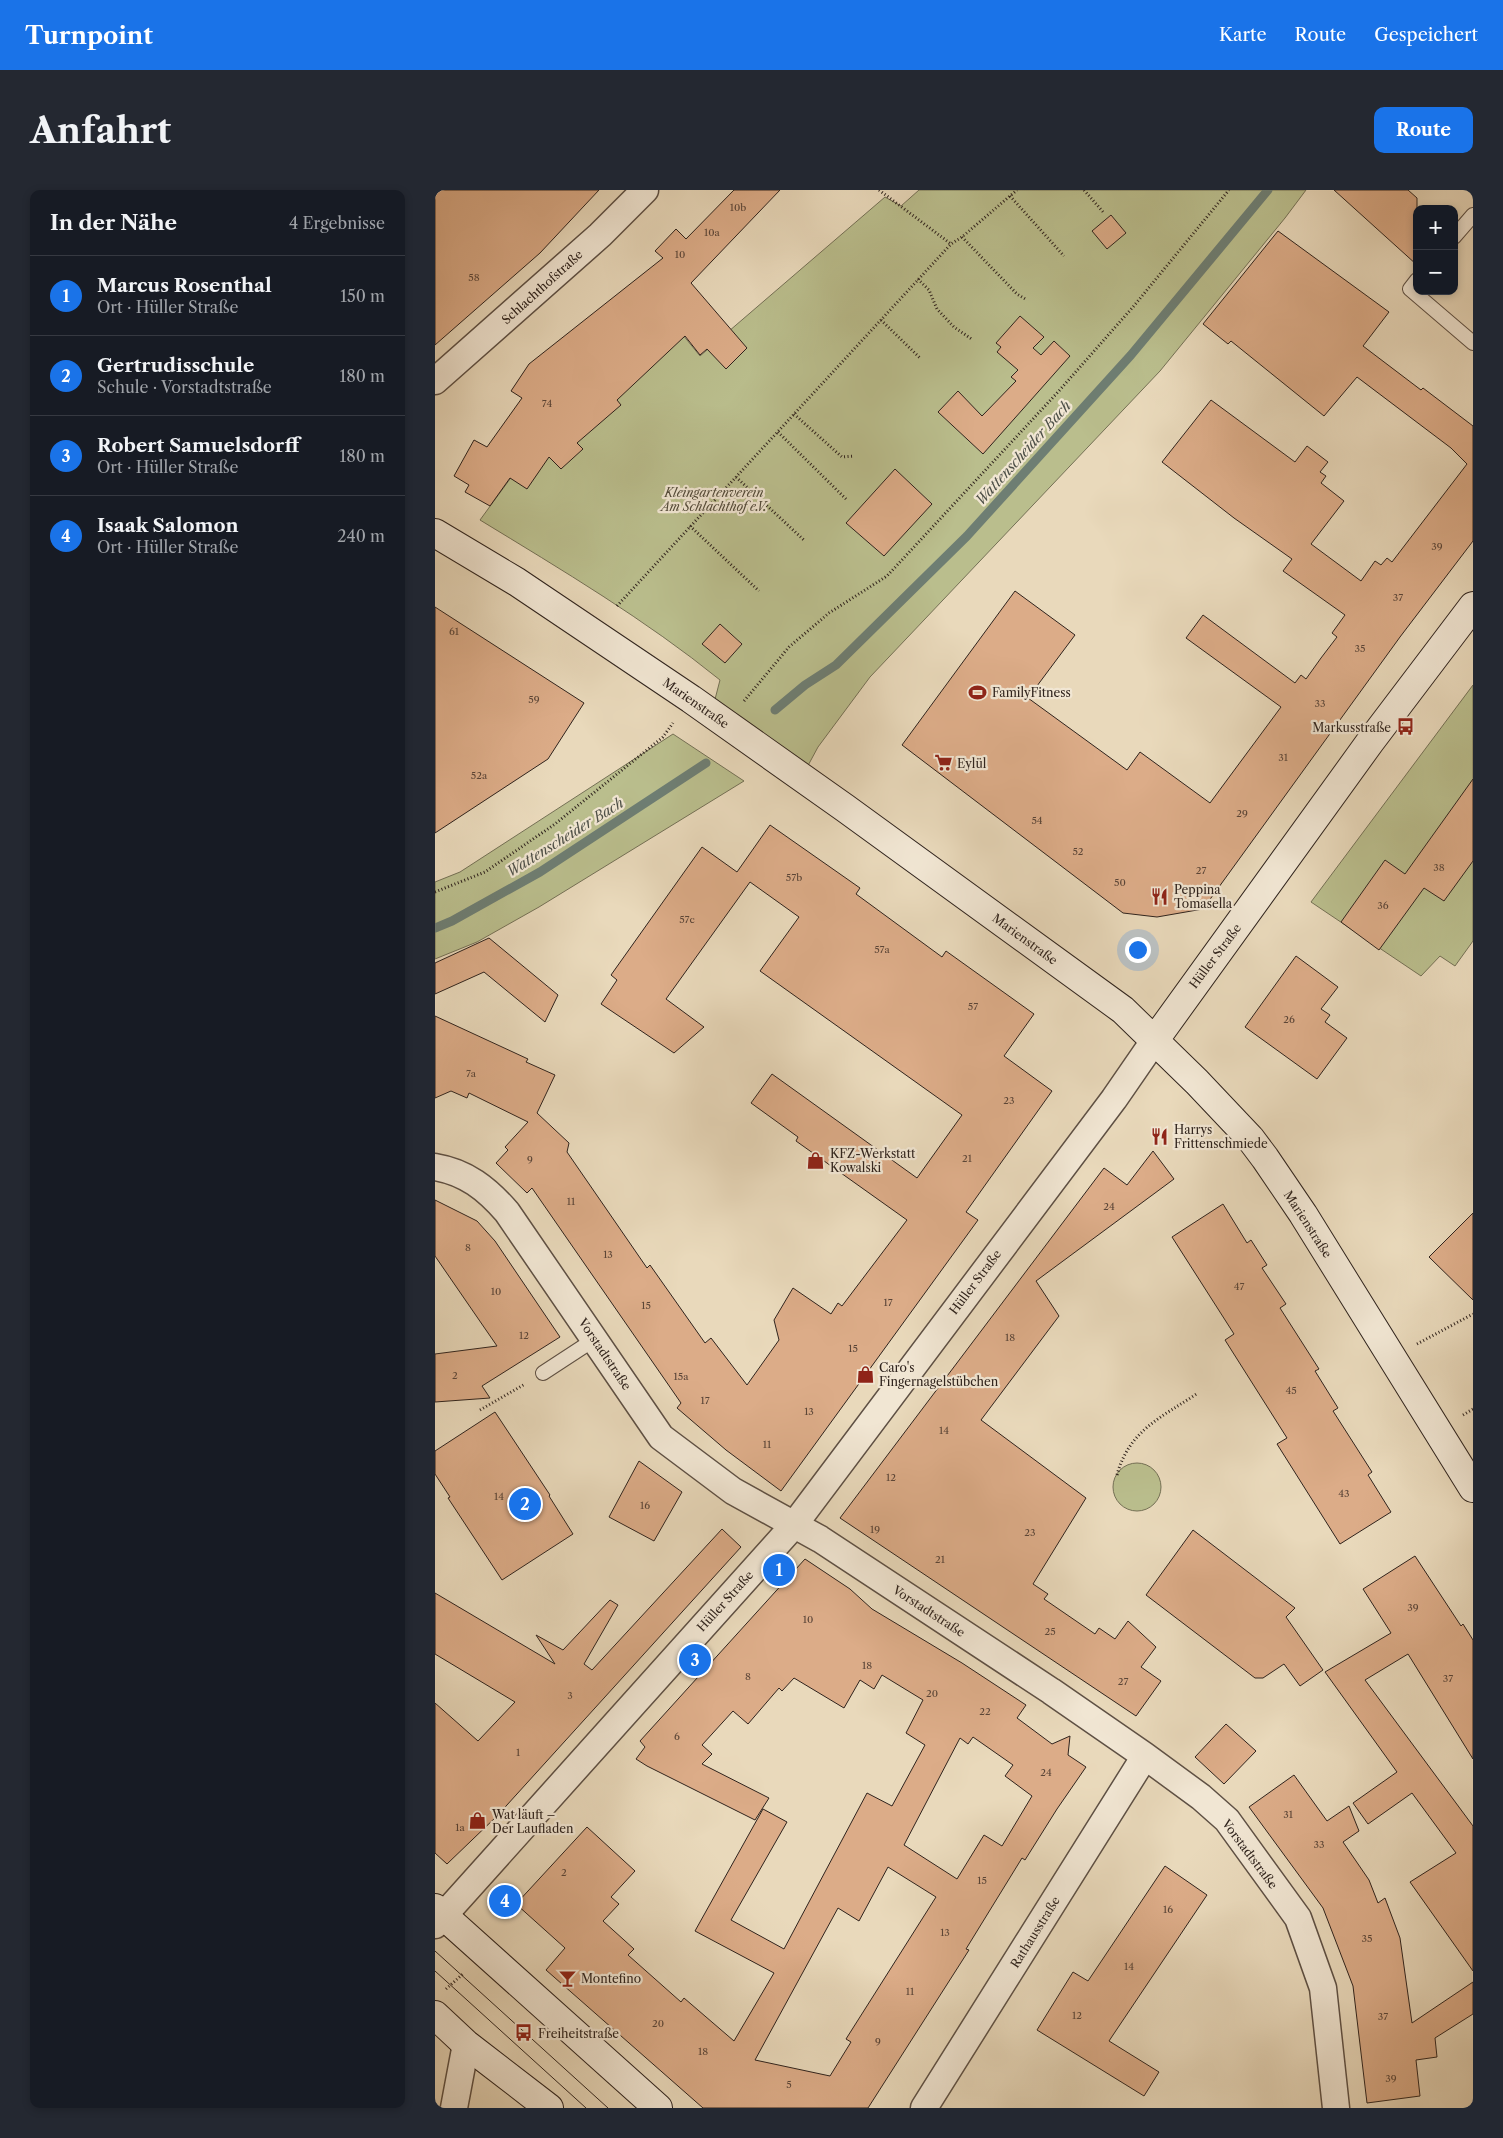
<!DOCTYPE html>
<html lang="de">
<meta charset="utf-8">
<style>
:root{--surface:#171b24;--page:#242831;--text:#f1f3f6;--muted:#9ea1a6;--line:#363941;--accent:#1a73e8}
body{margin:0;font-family:"Libre Caslon Text",serif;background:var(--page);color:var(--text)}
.controls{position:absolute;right:15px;top:15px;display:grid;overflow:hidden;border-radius:10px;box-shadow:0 2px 8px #0003}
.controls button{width:45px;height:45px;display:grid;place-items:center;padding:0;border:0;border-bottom:1px solid var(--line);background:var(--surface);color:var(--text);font:25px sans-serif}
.you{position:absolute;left:702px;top:759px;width:18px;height:18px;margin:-12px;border:4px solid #fff;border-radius:50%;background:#1a73e8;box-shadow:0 0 0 8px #1a73e833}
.badge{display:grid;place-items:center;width:32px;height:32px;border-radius:50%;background:var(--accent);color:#fff;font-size:16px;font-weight:700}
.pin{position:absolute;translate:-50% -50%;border:2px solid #fff;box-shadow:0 1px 5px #0006}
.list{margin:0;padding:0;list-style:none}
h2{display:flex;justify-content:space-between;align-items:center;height:65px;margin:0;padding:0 20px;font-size:21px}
h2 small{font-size:16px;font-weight:400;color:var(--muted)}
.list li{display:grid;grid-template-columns:32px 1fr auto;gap:15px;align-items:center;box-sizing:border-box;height:80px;padding:0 20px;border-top:1px solid var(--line)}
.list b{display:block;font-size:19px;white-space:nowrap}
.list p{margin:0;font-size:16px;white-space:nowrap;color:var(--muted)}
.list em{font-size:16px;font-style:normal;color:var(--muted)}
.map{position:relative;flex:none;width:1038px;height:1918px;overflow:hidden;border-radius:10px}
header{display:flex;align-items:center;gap:30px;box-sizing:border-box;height:70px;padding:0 25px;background:var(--accent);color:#fff}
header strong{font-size:24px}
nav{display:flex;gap:28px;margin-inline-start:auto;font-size:18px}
.intro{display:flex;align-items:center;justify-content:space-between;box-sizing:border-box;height:120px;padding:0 30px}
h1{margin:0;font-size:35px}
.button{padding:12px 22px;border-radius:10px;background:var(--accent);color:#fff;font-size:18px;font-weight:700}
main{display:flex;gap:30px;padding:0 30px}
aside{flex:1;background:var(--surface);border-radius:10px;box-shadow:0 2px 8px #0003}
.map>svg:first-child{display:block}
</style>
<header>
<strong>Turnpoint</strong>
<nav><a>Karte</a><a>Route</a><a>Gespeichert</a></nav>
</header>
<div class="intro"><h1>Anfahrt</h1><a class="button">Route</a></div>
<main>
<aside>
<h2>In der Nähe<small>4 Ergebnisse</small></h2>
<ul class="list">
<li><span class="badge">1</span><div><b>Marcus Rosenthal</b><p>Ort · Hüller Straße</p></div><em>150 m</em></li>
<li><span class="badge">2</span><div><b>Gertrudisschule</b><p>Schule · Vorstadtstraße</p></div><em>180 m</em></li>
<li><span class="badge">3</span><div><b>Robert Samuelsdorff</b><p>Ort · Hüller Straße</p></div><em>180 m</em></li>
<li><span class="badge">4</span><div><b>Isaak Salomon</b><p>Ort · Hüller Straße</p></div><em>240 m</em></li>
</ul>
</aside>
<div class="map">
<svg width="1038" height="1918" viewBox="0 0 1038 1918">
<rect width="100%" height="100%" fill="#e9d9bb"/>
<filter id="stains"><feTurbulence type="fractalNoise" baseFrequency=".004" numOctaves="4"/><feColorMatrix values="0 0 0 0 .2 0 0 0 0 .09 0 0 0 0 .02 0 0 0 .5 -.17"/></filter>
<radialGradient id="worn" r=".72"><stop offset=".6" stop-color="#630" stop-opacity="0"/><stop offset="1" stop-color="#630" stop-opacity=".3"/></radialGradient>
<path fill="#babe8d" stroke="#747055" d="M 484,0 L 871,0 L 850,28 L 725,181 L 435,487 L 383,557 L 369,583 L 278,517 L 285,490 C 211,430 127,380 45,330 L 121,226 L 239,134 L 265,166 L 450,7 L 466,16 Z
M 1038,495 L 1038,751 L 1020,776 L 1005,766 L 986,786 L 876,712 Z
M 238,544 L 309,591 L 104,717 L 42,752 L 0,769 L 0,692 L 25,682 Z
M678 1297a24 24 0 1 1 48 0a24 24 0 1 1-48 0Z"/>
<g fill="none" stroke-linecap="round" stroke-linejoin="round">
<path stroke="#6e7e73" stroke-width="9" d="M 340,520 L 370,495 L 401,475 L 532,346 L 696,165 L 833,0
M 0,738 L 17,731 L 105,682 L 271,573"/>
</g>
<path fill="#dcac88" stroke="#2f231d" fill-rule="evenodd" d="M 0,0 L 164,0 L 105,63 L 0,155 Z
M 299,0 L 345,0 L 256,93 L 312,158 L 291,179 L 272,159 L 265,165 L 250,146 L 182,210 L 186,215 L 142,253 L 148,259 L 126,279 L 114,267 L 92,299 L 75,288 L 55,316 L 30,302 L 34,295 L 19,286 L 39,250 L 52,257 L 87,208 L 76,201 L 94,174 L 228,68 L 220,61 L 241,39 L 251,49 Z
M 899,0 L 973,0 L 982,8 L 982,75 Z
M 676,25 L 691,43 L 672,59 L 657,41 Z
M 843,41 L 954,122 L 928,156 L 986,200 L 988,198 L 1038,236 L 1038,351 L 965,447 L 768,719 L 722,727 L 688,723 L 467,555 L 580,401 L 640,445 L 593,508 L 692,580 L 705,562 L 775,613 L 846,517 L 751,448 L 768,425 L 860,493 L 866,485 L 871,489 L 886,468 L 902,447 L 897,443 L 910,425 L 848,381 L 857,369 L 799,328 L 727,272 L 776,210 L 860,272 L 872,256 L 893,272 L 885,282 L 891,286 L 886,293 L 909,311 L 876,354 L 926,391 L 940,371 L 946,375 L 952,368 L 957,372 L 1032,274 L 1016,258 L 922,187 L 889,226 L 796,151 L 793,154 L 768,134 Z
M 585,126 L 609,147 L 598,158 L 606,165 L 619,151 L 635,166 L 548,264 L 503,222 L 523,201 L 547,226 L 581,191 L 576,187 L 583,180 L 562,162 L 566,157 L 561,153 Z
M 460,279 L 497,314 L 449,366 L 411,333 Z
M 0,417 L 149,513 L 113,569 L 0,643 Z
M 285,434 L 307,454 L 290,473 L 267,454 Z
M 1038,589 L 1038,671 L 1009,711 L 989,698 L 944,760 L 906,732 L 950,670 L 970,684 Z
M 335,635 L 425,698 L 421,704 L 507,767 L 511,761 L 599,824 L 569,866 L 617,901 L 531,1022 L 543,1030 L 346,1301 L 291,1260 L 242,1218 L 246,1213 L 97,998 L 92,1003 L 61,973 L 73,960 L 70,957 L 93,932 L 34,903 L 32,908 L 16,901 L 0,908 L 0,826 L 93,869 L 91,872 L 120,885 L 102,923 L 134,953 L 132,962 L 212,1078 L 215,1075 L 270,1153 L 276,1148 L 312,1195 L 344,1150 L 339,1130 L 358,1098 L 396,1124 L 403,1113 L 407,1116 L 472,1030 L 361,951 L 363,947 L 316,913 L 337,884 L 482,988 L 527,925 L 325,781 L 364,727 L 315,692 L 231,809 L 269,837 L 239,863 L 166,814 L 182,790 L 176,785 L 267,657 L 302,682 Z
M 54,748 L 123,805 L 110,832 L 49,782 L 0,804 L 0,773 Z
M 861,766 L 903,797 L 886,819 L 895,825 L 890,832 L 912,848 L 882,889 L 810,837 Z
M 718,961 L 739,989 L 601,1091 L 624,1126 L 546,1230 L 651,1308 L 598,1394 L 613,1404 L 609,1409 L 660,1444 L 664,1438 L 680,1449 L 693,1431 L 721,1457 L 706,1477 L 726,1491 L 701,1526 L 405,1328 L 669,978 L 692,995 Z
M 0,1010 L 42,1031 L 60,1051 L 125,1147 L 47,1196 L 55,1208 L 0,1212 L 0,1164 L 62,1156 L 0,1066 Z
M 788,1014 L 812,1053 L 816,1050 L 832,1075 L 827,1078 L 851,1114 L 845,1118 L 884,1179 L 880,1181 L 903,1218 L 898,1221 L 937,1282 L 933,1285 L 956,1322 L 905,1354 L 842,1254 L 852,1248 L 790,1150 L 799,1144 L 737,1047 Z
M 1038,1023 L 1038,1110 L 994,1067 Z
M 60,1222 L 115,1305 L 114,1306 L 138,1344 L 67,1390 L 13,1308 L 15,1307 L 0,1284 L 0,1261 Z
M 204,1271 L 247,1302 L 219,1351 L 174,1327 Z
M 287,1339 L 306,1357 L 62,1626 L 12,1674 L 0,1663 L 0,1513 L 43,1551 L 80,1512 L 0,1464 L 0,1403 L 120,1474 L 101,1445 L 128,1460 L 175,1410 L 183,1415 L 149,1474 L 157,1480 Z
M 758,1340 L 860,1418 L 851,1427 L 888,1480 L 865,1496 L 849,1474 L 828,1488 L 820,1488 L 711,1405 Z
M 980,1366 L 1026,1436 L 1028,1434 L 1038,1450 L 1038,1569 L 973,1464 L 930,1490 L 1038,1636 L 1038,1781 L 975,1692 L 1021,1663 L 977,1603 L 933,1634 L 918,1613 L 962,1582 L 890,1482 L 956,1443 L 928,1399 Z
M 370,1369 L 415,1399 L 437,1419 L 527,1473 L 591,1515 L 582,1528 L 617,1554 L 635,1546 L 633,1565 L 651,1577 L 622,1619 L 590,1670 L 587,1668 L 531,1759 L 534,1760 L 433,1918 L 268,1918 L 111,1780 L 130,1758 L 81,1714 L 152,1637 L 200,1681 L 176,1707 L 184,1714 L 168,1731 L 199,1759 L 193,1765 L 246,1812 L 249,1808 L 299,1851 L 339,1783 L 260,1741 L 328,1619 L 352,1632 L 296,1730 L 349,1759 L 432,1603 L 457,1616 L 490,1555 L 471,1543 L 488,1510 L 447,1485 L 439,1499 L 425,1490 L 409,1518 L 359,1488 L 347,1501 L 344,1498 L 313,1534 L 298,1521 L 267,1555 L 277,1564 L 267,1574 L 334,1608 L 320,1630 L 212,1576 L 201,1569 L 210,1557 L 205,1551 ZM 538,1547 L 578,1575 L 570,1586 L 597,1606 L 567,1656 L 549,1645 L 522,1689 L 469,1655 L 525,1548 L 533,1554 ZM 453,1677 L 501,1707 L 411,1849 L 416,1852 L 395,1886 L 320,1870 L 403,1718 L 424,1731 Z
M 791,1534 L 821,1561 L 789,1594 L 760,1567 Z
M 859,1585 L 892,1631 L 914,1616 L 924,1641 L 908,1652 L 934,1690 L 943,1713 L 950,1708 L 965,1748 L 977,1833 L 1038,1792 L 1038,1824 L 1000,1848 L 1002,1867 L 981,1870 L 985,1906 L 932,1913 L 918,1796 L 888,1718 L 814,1617 Z
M 730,1676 L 772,1705 L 674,1851 L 724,1882 L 709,1906 L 602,1840 L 638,1782 L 653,1791 Z"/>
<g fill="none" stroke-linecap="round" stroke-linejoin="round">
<defs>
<path id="lane" d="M 1019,47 L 1038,25
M 982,90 L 975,99 L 1038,153
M 108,1183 L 160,1149"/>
<path id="street" d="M 0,191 L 165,45 L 210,0
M 0,977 C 31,982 52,999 72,1022 L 226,1247 L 298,1301 L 385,1349 L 616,1501 L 710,1566 L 766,1607 L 792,1630 L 863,1728 L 888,1798 L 901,1918
M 0,1735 L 359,1335 L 679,909 L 719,851
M 19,1918 L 31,1854
M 489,1918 L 710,1566"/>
<path id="secondary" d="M 0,343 L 82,392 L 256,509 L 410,618 L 688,820 L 762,892 L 815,948 L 830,968 L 868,1024 L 1038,1298
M 719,851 L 935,552 L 1038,416
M 0,1718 L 223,1918
M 0,1825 L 31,1854 L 114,1918"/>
</defs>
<use href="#lane" stroke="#5e5044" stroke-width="16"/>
<use href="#street" stroke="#5e5044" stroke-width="29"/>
<use href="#secondary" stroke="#2f231d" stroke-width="30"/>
<path stroke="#2f231d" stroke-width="3" stroke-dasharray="1 2.5" stroke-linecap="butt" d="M 444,0 L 516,54 L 527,47 L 582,0
M 649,0 L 669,23
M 575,6 L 629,66
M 527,47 L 582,104 L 592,110
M 483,89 L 494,100 L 502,119 L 519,137 L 538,150
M 446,130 L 485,168
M 359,224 L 407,267 L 419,266
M 343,242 L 412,310
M 301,287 L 370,351
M 255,336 L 324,401
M 182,416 L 516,54
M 309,511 L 354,457 L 394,423 L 452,386 L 623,202 L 698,117 L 794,0
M 0,702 L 50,682 L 120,634 L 228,547 L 238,533
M 982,1154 L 1038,1124
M 45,1220 L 90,1194
M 1028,1225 L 1038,1219
M 682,1285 C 694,1240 727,1227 763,1203
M 11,1799 L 29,1783"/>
<use href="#lane" stroke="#f1e6d3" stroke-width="14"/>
<use href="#street" stroke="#f1e6d3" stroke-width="26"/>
<use href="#secondary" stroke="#f1e6d3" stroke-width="28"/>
<path stroke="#2f231d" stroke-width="1" d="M 0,1761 L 173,1918
M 0,1781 L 151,1918"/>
</g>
<defs>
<symbol id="stadium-bare" viewBox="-9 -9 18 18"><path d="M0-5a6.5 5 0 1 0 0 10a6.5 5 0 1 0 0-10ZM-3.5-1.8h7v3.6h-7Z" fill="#8f2418" stroke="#f1e6d3" stroke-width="2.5" paint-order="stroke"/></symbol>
<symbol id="bus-bare" viewBox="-9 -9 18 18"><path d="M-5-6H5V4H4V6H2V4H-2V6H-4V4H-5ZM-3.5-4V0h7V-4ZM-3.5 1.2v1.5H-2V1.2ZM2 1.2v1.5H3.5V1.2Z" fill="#8f2418" stroke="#f1e6d3" stroke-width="2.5" paint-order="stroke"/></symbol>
<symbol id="supermarket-bare" viewBox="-9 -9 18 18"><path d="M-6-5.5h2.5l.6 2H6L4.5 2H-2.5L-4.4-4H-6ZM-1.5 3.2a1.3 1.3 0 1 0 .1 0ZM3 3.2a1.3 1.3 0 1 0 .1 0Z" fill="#8f2418" stroke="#f1e6d3" stroke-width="2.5" paint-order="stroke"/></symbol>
<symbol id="restaurant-bare" viewBox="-9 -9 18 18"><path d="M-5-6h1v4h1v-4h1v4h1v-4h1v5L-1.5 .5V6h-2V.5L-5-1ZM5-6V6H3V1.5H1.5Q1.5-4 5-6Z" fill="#8f2418" stroke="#f1e6d3" stroke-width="2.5" paint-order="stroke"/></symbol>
<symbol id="shop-bare" viewBox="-9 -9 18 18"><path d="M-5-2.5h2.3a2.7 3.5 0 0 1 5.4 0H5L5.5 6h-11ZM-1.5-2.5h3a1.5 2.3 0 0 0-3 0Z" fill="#8f2418" stroke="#f1e6d3" stroke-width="2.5" paint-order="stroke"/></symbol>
<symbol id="bar-bare" viewBox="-9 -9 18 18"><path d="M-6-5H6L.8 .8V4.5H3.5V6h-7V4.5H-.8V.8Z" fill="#8f2418" stroke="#f1e6d3" stroke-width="2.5" paint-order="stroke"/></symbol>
</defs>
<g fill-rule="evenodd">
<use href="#stadium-bare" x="530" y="490" width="25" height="25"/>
<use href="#bus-bare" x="958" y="524" width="25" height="25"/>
<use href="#supermarket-bare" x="496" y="560" width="25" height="25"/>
<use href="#restaurant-bare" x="712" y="694" width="25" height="25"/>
<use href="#restaurant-bare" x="712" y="934" width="25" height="25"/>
<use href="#shop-bare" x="368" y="958" width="25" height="25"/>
<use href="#shop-bare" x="418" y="1172" width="25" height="25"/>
<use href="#shop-bare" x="30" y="1618" width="25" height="25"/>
<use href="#bar-bare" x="120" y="1776" width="25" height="25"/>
<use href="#bus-bare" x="76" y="1830" width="25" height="25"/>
</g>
<g text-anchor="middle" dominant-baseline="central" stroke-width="4.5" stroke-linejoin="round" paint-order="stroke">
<g font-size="10" fill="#5a4538">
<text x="303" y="17">10b</text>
<text x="277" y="42">10a</text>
<text x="245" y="64">10</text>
<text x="39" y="87">58</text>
<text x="112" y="213">74</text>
<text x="1002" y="356">39</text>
<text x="963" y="407">37</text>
<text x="19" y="441">61</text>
<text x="925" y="458">35</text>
<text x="99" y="509">59</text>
<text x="885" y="513">33</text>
<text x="848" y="567">31</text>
<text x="44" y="585">52a</text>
<text x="807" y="623">29</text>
<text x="602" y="630">54</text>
<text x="643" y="661">52</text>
<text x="1004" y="677">38</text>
<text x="766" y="680">27</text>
<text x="359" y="687">57b</text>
<text x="685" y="692">50</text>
<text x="948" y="715">36</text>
<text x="252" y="729">57c</text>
<text x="447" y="759">57a</text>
<text x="538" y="816">57</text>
<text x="854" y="829">26</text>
<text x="36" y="883">7a</text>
<text x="574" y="910">23</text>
<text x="532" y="968">21</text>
<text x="95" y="969">9</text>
<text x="136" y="1011">11</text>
<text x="674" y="1016">24</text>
<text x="33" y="1057">8</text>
<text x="173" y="1064">13</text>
<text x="804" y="1096">47</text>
<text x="61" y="1101">10</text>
<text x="453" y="1112">17</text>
<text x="211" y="1115">15</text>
<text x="89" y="1145">12</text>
<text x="575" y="1147">18</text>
<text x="418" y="1158">15</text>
<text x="20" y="1185">2</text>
<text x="246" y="1186">15a</text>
<text x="856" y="1200">45</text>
<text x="270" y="1210">17</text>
<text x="374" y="1221">13</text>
<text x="509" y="1240">14</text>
<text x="332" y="1254">11</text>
<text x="456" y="1287">12</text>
<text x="909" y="1303">43</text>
<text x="64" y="1306">14</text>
<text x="210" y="1315">16</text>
<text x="440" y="1339">19</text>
<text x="595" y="1342">23</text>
<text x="505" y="1369">21</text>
<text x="978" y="1417">39</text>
<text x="373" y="1429">10</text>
<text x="615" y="1441">25</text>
<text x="432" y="1475">18</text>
<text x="313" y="1486">8</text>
<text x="1013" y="1488">37</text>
<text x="688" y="1491">27</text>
<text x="497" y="1503">20</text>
<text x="135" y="1505">3</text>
<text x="550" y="1521">22</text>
<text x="242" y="1546">6</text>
<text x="83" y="1562">1</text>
<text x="611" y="1582">24</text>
<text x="853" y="1624">31</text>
<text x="25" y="1637">1a</text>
<text x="884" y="1654">33</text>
<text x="129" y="1682">2</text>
<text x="547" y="1690">15</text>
<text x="733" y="1719">16</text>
<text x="510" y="1742">13</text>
<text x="932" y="1748">35</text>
<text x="694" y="1776">14</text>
<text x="475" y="1801">11</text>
<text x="642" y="1825">12</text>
<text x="948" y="1826">37</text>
<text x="223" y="1833">20</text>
<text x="443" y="1851">9</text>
<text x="268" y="1861">18</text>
<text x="956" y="1888">39</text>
<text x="354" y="1894">5</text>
</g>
<g font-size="12" fill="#2f231d" stroke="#f1e6d3">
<text transform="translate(107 97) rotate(-42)">Schlachthofstraße</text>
<text transform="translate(261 513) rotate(35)">Marienstraße</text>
<text transform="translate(590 749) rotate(36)">Marienstraße</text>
<text transform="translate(780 766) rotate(-53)">Hüller Straße</text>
<text transform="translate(873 1034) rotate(57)">Marienstraße</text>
<text transform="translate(540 1092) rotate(-53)">Hüller Straße</text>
<text transform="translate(170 1164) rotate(56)">Vorstadtstraße</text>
<text transform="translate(290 1411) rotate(-48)">Hüller Straße</text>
<text transform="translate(494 1421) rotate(33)">Vorstadtstraße</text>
<text transform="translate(815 1664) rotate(53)">Vorstadtstraße</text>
<text transform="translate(600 1742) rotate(-58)">Rathausstraße</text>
</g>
<g font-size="12" font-style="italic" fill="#524a39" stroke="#f1e6d3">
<text x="279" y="302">Kleingartenverein<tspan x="279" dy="14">Am Schlachthof e.V.</tspan></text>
</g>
<g font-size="12" fill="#2f231d" stroke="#f1e6d3" text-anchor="start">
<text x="557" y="502">FamilyFitness</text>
<text x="956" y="537" text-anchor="end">Markusstraße</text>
<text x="522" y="573">Eylül</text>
<text x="739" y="699">Peppina<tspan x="739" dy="14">Tomasella</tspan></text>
<text x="739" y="939">Harrys<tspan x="739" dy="14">Frittenschmiede</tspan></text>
<text x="395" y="963">KFZ-Werkstatt<tspan x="395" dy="14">Kowalski</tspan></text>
<text x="444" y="1177">Caro's<tspan x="444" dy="14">Fingernagelstübchen</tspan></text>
<text x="57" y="1624">Wat läuft –<tspan x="57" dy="14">Der Laufladen</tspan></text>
<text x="146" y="1788">Montefino</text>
<text x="103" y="1843">Freiheitstraße</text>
</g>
<g font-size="14" font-style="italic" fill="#4e5048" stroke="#f1e6d3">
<text transform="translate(588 263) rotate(-48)">Wattenscheider Bach</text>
<text transform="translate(130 647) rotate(-32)">Wattenscheider Bach</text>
</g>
</g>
<rect width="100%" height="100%" filter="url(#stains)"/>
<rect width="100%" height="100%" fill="url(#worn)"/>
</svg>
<div class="controls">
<button>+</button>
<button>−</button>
</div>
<div class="you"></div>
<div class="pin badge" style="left:344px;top:1380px">1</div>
<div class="pin badge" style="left:90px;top:1314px">2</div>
<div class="pin badge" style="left:260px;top:1470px">3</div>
<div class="pin badge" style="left:70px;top:1711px">4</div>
</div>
</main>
